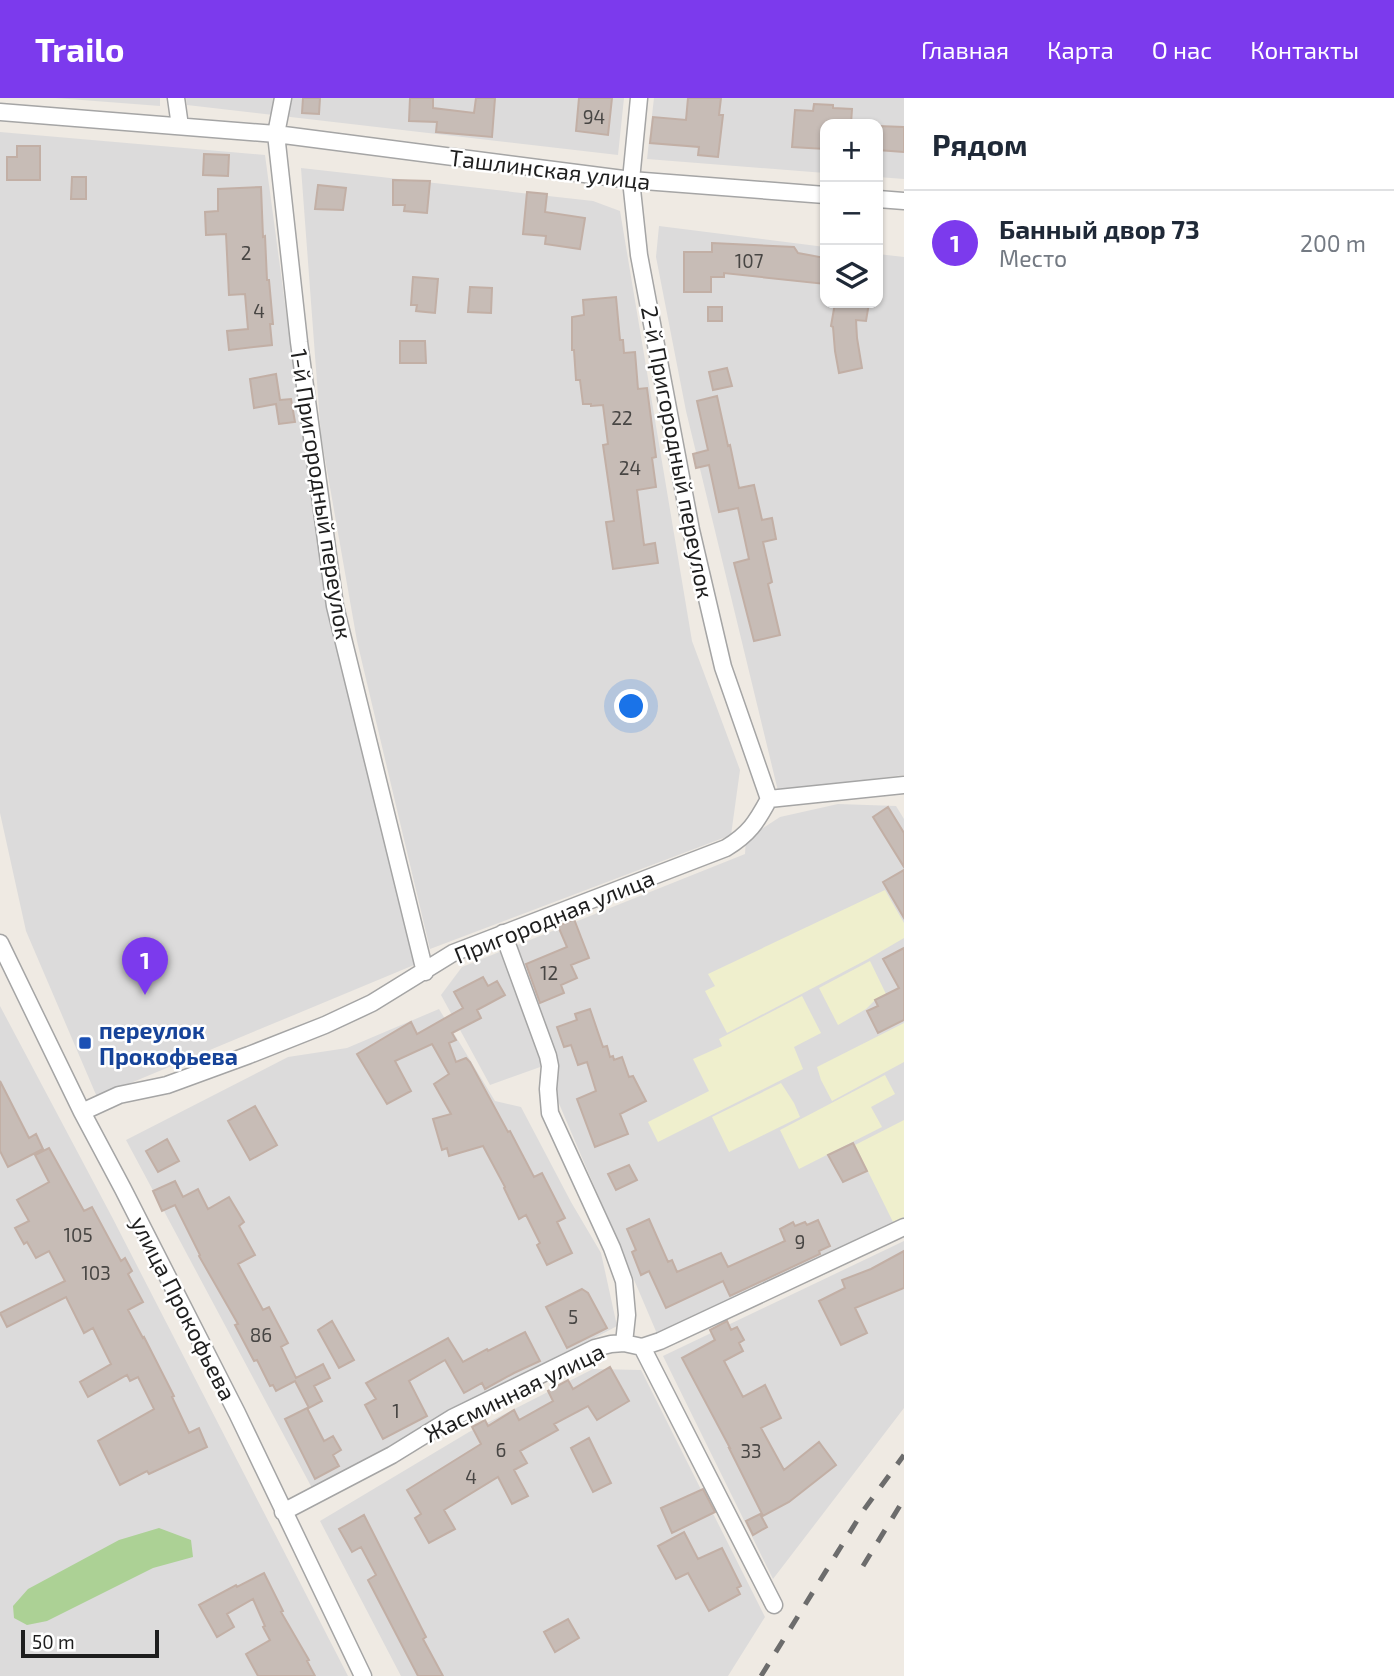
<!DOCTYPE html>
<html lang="ru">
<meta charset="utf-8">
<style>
:root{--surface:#fff;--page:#f6f6f7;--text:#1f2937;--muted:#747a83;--line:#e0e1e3;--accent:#7c3aed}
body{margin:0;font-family:"Exo 2",sans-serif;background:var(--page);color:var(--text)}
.controls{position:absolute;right:21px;top:21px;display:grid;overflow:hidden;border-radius:14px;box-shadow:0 2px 5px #0004}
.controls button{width:63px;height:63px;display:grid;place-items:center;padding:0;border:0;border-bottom:2px solid var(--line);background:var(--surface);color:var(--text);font:35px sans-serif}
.scale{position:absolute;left:21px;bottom:18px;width:138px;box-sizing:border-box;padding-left:7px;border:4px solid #1e1e1e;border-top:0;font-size:19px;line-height:24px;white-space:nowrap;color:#1e1e1e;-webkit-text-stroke:5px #fff;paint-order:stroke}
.you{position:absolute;left:632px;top:609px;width:24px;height:24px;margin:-18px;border:5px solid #fff;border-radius:50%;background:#1a73e8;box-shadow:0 0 0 10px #1a73e833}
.badge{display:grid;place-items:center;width:46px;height:46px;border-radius:50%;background:var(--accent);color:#fff;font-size:23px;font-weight:700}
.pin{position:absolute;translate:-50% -58px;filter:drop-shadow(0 2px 4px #0008)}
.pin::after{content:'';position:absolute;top:37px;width:24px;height:21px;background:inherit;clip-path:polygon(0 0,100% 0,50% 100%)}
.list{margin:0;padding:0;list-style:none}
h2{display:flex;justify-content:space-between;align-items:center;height:91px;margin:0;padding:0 28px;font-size:30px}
h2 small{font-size:23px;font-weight:400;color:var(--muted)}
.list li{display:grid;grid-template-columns:46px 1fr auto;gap:21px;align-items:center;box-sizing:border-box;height:105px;padding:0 28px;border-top:2px solid var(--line)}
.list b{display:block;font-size:26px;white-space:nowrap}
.list p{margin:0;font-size:23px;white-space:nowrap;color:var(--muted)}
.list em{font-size:23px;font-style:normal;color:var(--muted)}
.icon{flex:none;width:38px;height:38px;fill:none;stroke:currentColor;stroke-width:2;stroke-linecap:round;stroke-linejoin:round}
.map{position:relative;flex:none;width:904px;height:1578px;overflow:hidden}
header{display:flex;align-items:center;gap:42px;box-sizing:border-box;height:98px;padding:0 35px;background:var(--accent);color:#fff}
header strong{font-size:33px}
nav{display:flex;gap:38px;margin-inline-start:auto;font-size:24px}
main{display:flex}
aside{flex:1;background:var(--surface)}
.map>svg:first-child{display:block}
</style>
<header>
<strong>Trailo</strong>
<nav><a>Главная</a><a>Карта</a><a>О нас</a><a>Контакты</a></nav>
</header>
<main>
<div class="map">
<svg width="904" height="1578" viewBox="0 0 904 1578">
<rect width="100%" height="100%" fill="#efeae3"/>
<path fill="#dcdbdb" d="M 56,0 L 160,0 L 160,8 Z
M 186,0 L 624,0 L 618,57 L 187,7 Z
M 654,0 L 904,0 L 904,81 L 878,79 L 878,26 L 825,26 L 825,75 L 647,61 Z
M 0,34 L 265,57 L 322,481 L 414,867 L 97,999 L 26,833 L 0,715 Z
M 301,70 L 593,103 L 620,113 L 692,543 L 740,672 L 731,737 L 430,851 L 357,543 L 321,338 Z
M 659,128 L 825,149 L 825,205 L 878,205 L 878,156 L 904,159 L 904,677 L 778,693 L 686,313 L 656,159 Z
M 838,706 L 896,708 L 904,721 L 904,1125 L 658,1238 L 543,968 L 490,987 L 441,897 L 462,869 L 745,756 L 746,741 L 780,719 Z
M 0,908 L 112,1119 L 348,1578 L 0,1578 Z
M 439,911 L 495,1003 L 521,1009 L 571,1104 L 601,1155 L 617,1228 L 312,1390 L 126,1042 L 288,959 L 347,950 Z
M 904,1143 L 904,1310 L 773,1481 L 663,1258 Z
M 593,1271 L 641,1272 L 765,1519 L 728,1578 L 401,1578 L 320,1423 L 469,1334 Z"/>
<path fill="#efefcd" d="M 885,792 L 904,825 L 904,840 L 868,861 L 727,935 L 705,893 L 715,888 L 708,876 Z
M 870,863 L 886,896 L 875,902 L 866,911 L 838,927 L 819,890 Z
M 802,898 L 821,935 L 794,949 L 803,971 L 658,1044 L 648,1024 L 709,993 L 693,961 L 722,948 L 719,941 Z
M 904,925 L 904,964 L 832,1003 L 821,982 L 817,969 Z
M 885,977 L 895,996 L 871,1009 L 882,1029 L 799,1071 L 780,1032 Z
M 781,985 L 794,1005 L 800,1019 L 729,1054 L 712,1019 Z
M 904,1022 L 904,1119 L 893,1124 L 855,1047 Z"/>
<path fill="#acd195" d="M 159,1430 L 191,1442 L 193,1459 L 153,1470 L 47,1523 L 27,1527 L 14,1520 L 13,1508 L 28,1491 L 119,1442 Z"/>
<path fill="#c7bcb6" stroke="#c2afa5" stroke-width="2" d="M 303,0 L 320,0 L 319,16 L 302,15 Z
M 410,0 L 433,0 L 433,10 L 474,15 L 476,0 L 495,0 L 492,39 L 436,34 L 437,24 L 409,23 Z
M 579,0 L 612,0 L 608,37 L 576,33 Z
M 688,0 L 721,0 L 719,17 L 723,17 L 718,59 L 698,57 L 699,49 L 650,45 L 653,19 L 686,22 Z
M 814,6 L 833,7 L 833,10 L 852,11 L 851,26 L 825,26 L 825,51 L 792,49 L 795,12 L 813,13 Z
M 878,28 L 904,29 L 904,54 L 878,52 Z
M 17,48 L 40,48 L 40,82 L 7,82 L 7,59 L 17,59 Z
M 204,56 L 229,57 L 228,78 L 203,77 Z
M 72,79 L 86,79 L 86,101 L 71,101 Z
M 393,82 L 430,83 L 427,115 L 404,113 L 405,107 L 393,107 Z
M 318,87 L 346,90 L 343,112 L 315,111 Z
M 261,89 L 263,139 L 265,138 L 267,182 L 269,182 L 273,226 L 270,226 L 272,247 L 229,252 L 227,233 L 248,231 L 245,196 L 229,197 L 226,136 L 206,137 L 205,114 L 218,113 L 218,91 Z
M 527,94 L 547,96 L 545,114 L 585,120 L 580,151 L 545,146 L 546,138 L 523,136 Z
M 712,145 L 794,149 L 798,155 L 825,160 L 825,186 L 724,175 L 724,179 L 711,179 L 711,194 L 684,194 L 684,154 L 712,154 Z
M 413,179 L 438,181 L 435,215 L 416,213 L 417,207 L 411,207 Z
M 470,189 L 492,190 L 491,215 L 468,214 Z
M 616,199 L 620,242 L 623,242 L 624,255 L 635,254 L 638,291 L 647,290 L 656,359 L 652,360 L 656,389 L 637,392 L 644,447 L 655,445 L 658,465 L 613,471 L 606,424 L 614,423 L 603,347 L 608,346 L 603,307 L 591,308 L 591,306 L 583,306 L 580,282 L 576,282 L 574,252 L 572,252 L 572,219 L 584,217 L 583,202 Z
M 835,205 L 869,205 L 866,223 L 856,222 L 857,240 L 862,270 L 839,275 L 835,253 L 833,229 L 831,228 Z
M 708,209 L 722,209 L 722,223 L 708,223 Z
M 400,243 L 425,243 L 426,265 L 400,265 Z
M 727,270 L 732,288 L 713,292 L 709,274 Z
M 276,276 L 280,302 L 291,301 L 295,324 L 279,326 L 276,306 L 254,310 L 250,281 Z
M 717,298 L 728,348 L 730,347 L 739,390 L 754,387 L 762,422 L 772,420 L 776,441 L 763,444 L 772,484 L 768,486 L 780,537 L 754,543 L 734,465 L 749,461 L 738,410 L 719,414 L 709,367 L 696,370 L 693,356 L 708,352 L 697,303 Z
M 888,709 L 904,735 L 904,769 L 873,719 Z
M 904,772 L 904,820 L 883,784 Z
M 574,821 L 589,860 L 571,867 L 577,880 L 561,887 L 564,895 L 540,905 L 526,866 L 567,849 L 558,828 Z
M 904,850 L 904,922 L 878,935 L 867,913 L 878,908 L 875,902 L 899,890 L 883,861 Z
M 483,879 L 488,888 L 497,883 L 505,897 L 477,912 L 481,920 L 452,935 L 456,942 L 449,945 L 456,964 L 466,960 L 470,964 L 508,1034 L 510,1033 L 534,1079 L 542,1075 L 565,1120 L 557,1124 L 572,1155 L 547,1167 L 537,1147 L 540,1145 L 526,1117 L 519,1121 L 504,1090 L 505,1089 L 483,1048 L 449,1058 L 447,1050 L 442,1052 L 433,1021 L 451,1016 L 434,986 L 449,976 L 432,946 L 395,963 L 411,993 L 387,1006 L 357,956 L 411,924 L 417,936 L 463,910 L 454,894 Z
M 590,911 L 603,949 L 607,948 L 610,959 L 613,958 L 614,962 L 622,959 L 629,979 L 633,978 L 646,1003 L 620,1016 L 628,1036 L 595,1049 L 577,1001 L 596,993 L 587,964 L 578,967 L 571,947 L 564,949 L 557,929 L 577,922 L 575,916 Z
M 0,983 L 29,1040 L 36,1036 L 43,1051 L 8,1069 L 0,1053 Z
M 255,1008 L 277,1047 L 250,1062 L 228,1023 Z
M 167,1041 L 179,1063 L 158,1074 L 146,1053 Z
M 853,1045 L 867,1073 L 843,1084 L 828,1057 Z
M 49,1050 L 84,1113 L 92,1109 L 121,1163 L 125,1160 L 132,1173 L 128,1176 L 143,1204 L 128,1212 L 143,1240 L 144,1239 L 174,1298 L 172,1299 L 189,1335 L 199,1330 L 207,1349 L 149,1376 L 147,1373 L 120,1387 L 98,1343 L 154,1311 L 138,1279 L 130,1283 L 127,1277 L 88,1299 L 80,1284 L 111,1266 L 93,1230 L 84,1235 L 66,1199 L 7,1229 L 0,1215 L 65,1183 L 49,1153 L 36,1160 L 27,1144 L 24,1146 L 15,1130 L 29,1123 L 17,1102 L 49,1084 L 35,1057 Z
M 629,1067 L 637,1082 L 616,1092 L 608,1076 Z
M 175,1083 L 183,1099 L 198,1091 L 208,1111 L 229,1099 L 244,1124 L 239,1128 L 255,1157 L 238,1166 L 263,1212 L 269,1209 L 288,1245 L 281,1249 L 296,1280 L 323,1266 L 330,1280 L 314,1288 L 322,1303 L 309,1310 L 295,1283 L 276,1293 L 273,1287 L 270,1288 L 257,1262 L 254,1263 L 235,1227 L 238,1226 L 199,1158 L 200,1157 L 175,1107 L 162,1113 L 153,1093 Z
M 649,1121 L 668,1164 L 672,1162 L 677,1174 L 721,1155 L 728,1169 L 785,1143 L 780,1131 L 793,1124 L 795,1128 L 805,1124 L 807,1127 L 818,1122 L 830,1148 L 819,1153 L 820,1156 L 730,1198 L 723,1183 L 666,1210 L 649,1173 L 641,1177 L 632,1154 L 636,1152 L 627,1131 Z
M 904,1153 L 904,1190 L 855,1210 L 867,1235 L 841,1247 L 819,1203 L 845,1190 L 842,1182 L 871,1171 Z
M 582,1191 L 588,1195 L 607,1230 L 567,1250 L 546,1209 Z
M 332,1223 L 354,1262 L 339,1270 L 318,1232 Z
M 727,1223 L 731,1232 L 737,1229 L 744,1242 L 739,1245 L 743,1253 L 724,1263 L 743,1299 L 765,1287 L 781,1320 L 761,1330 L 784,1372 L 819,1344 L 836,1367 L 789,1404 L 763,1418 L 729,1350 L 730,1350 L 682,1260 L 715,1242 L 710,1232 Z
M 525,1234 L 540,1263 L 514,1275 L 485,1291 L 482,1285 L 464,1295 L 445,1262 L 409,1283 L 427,1318 L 383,1341 L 365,1307 L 376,1301 L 366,1285 L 448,1240 L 463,1264 L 487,1251 L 488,1253 Z
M 610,1269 L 629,1303 L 597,1322 L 588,1308 L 554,1326 L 558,1332 L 520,1353 L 527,1365 L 514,1372 L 528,1398 L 512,1406 L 498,1379 L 444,1412 L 455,1431 L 429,1445 L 415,1420 L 421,1416 L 407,1392 L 481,1346 L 472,1329 L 485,1322 L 488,1328 L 514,1312 L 519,1322 L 553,1303 L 548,1293 L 568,1282 L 573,1291 Z
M 307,1310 L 324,1343 L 333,1338 L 341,1352 L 333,1357 L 339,1368 L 315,1381 L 285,1321 Z
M 589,1340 L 611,1385 L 593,1394 L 571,1350 Z
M 703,1391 L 715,1414 L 672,1435 L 661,1410 Z
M 760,1416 L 767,1429 L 753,1437 L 746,1423 Z
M 364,1417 L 426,1539 L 423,1541 L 443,1578 L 418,1578 L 368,1482 L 376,1477 L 361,1449 L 352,1454 L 339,1431 Z
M 684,1434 L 698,1461 L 722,1450 L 741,1488 L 737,1490 L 740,1496 L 709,1513 L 688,1475 L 676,1481 L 658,1448 Z
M 264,1475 L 283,1513 L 281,1514 L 309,1562 L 307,1563 L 315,1578 L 258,1578 L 246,1556 L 270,1542 L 263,1529 L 265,1528 L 253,1501 L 227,1516 L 234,1529 L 217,1539 L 199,1507 L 236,1487 L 237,1489 Z
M 568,1521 L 579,1540 L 555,1554 L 544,1534 Z"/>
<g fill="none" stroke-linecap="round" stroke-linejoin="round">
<defs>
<path id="street" d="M 176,0 L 180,28
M 283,0 L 276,36 L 299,244 L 335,508 L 425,874
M 639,0 L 631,82 L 639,157 L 691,432 L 723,569 L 769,701
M 0,14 L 276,36 L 631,82 L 825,97
M 878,101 L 904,103
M 503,835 L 548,958 L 550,968 L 548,991 L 550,1015 L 612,1150 L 624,1183 L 627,1217 L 624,1245
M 0,845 L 82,1014 L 123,1091 L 237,1315 L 363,1578
M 82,1014 L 119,997 L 167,987 L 249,957 L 325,927 L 372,905 L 453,855 L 726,750 C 749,736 756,725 769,701 L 904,687
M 642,1249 L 774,1507
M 283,1414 L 392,1357 L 452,1320 L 595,1250 L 611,1246 L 624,1245 L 642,1249 L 660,1243 L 904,1129"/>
</defs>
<use href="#street" stroke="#a5a5a5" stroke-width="19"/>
<use href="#street" stroke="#fff" stroke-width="16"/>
<path stroke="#6c6c6c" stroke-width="5" stroke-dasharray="14 14" stroke-linecap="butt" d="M 863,1468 L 904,1401
M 761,1578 L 863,1413 L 904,1357"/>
</g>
<rect fill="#1a4fb4" stroke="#fff" stroke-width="2.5" x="78" y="938" width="14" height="14" rx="3.5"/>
<g text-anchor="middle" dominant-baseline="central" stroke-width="5" stroke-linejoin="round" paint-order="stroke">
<g font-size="19" fill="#484644">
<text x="594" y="18">94</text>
<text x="246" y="154">2</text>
<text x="749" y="162">107</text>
<text x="259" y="212">4</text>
<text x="622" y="319">22</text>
<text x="630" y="369">24</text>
<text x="549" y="874">12</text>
<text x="78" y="1136">105</text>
<text x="800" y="1143">9</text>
<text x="96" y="1174">103</text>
<text x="573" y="1218">5</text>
<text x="261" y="1236">86</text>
<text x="396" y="1312">1</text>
<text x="501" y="1351">6</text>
<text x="751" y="1352">33</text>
<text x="471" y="1378">4</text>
</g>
<g font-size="23" fill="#1e1e1e" stroke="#fff">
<text transform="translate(550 71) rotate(7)">Ташлинская улица</text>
<text transform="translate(678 354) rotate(79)">2-й Пригородный переулок</text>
<text transform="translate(322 396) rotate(81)">1-й Пригородный переулок</text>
<text transform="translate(554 818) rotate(-22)">Пригородная улица</text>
<text transform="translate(184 1210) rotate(63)">улица Прокофьева</text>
<text transform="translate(514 1294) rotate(-26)">Жасминная улица</text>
</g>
<g font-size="23" font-weight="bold" fill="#164399" stroke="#fff" text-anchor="start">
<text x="99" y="932">переулок<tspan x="99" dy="26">Прокофьева</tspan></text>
</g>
</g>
</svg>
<div class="controls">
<button>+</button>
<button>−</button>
<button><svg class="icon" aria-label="layers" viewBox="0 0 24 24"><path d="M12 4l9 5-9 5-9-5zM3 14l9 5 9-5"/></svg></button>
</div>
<div class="scale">50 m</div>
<div class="you"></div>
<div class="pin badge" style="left:145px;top:897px">1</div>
</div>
<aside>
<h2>Рядом<small></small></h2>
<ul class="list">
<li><span class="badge">1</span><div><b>Банный двор 73</b><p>Место</p></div><em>200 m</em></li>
</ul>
</aside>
</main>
